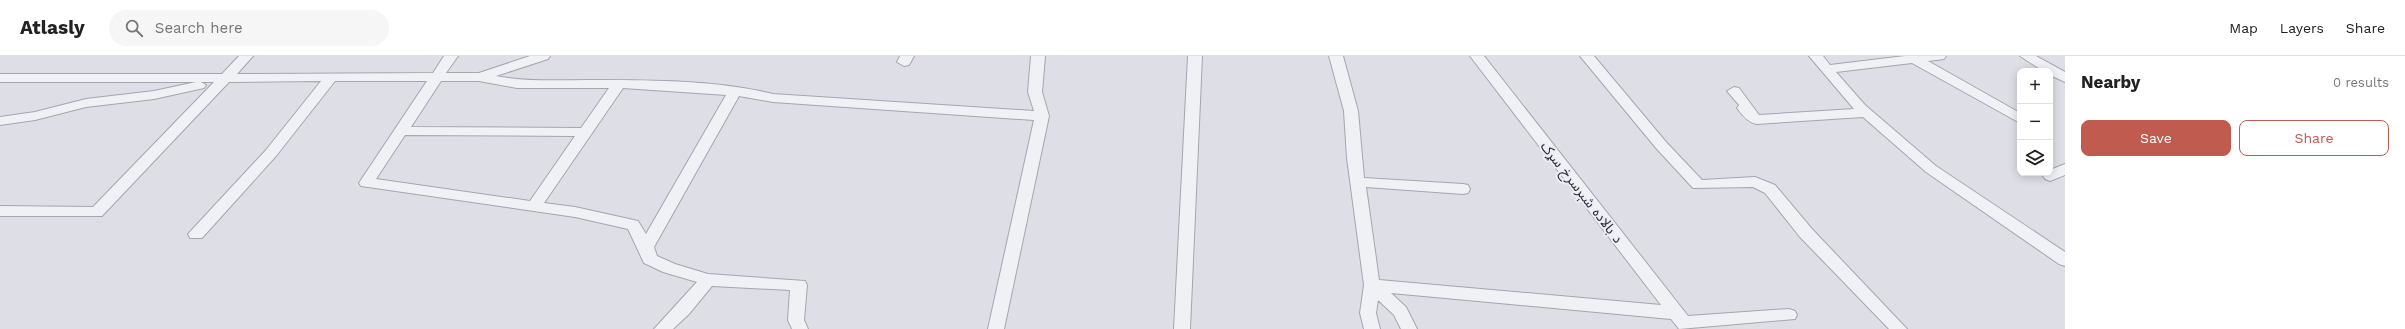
<!DOCTYPE html>
<meta charset="utf-8">
<style>
:root{--surface:#fff;--page:#f6f6f6;--text:#222;--muted:#767676;--line:#e0e0e0;--accent:#bf5b4f}
body{margin:0;font-family:"Work Sans","Noto Sans Arabic",sans-serif;background:var(--page);color:var(--text)}
.controls{position:absolute;right:12px;top:12px;display:grid;overflow:hidden;border-radius:8px;box-shadow:0 2px 10px #0003}
.controls button{width:36px;height:36px;display:grid;place-items:center;padding:0;border:0;border-bottom:1px solid var(--line);background:var(--surface);color:var(--text);font:20px sans-serif}
.list{margin:0;padding:0;list-style:none}
h2{display:flex;justify-content:space-between;align-items:center;height:52px;margin:0;padding:0 16px;font-size:17px}
h2 small{font-size:13px;font-weight:400;color:var(--muted)}
.actions{display:flex;gap:8px;padding:12px 16px}
.actions a{flex:1;padding:9px 0;border:1px solid var(--accent);border-radius:8px;text-align:center;font-size:14px;color:var(--accent)}
.actions .main{background:var(--accent);color:#fff}
.icon{flex:none;width:22px;height:22px;fill:none;stroke:currentColor;stroke-width:2;stroke-linecap:round;stroke-linejoin:round}
.map{position:relative;flex:none;width:2065px;height:273px;overflow:hidden}
header{display:flex;align-items:center;gap:24px;box-sizing:border-box;height:56px;padding:0 20px;background:var(--surface);border-bottom:1px solid var(--line)}
header strong{font-size:19px}
nav{display:flex;gap:22px;margin-inline-start:auto;font-size:14px}
.search{width:280px;height:36px;background:var(--page);display:flex;align-items:center;gap:10px;box-sizing:border-box;padding:0 14px;border-radius:22px;color:var(--muted);font-size:15px}
main{display:flex}
aside{flex:1;background:var(--surface)}
.map>svg:first-child{display:block}
</style>
<header>
<strong>Atlasly</strong>
<div class="search"><svg class="icon" aria-label="search" viewBox="0 0 24 24"><circle cx="10" cy="10" r="6"/><path d="M15 15l6 6"/></svg>Search here</div>
<nav><a>Map</a><a>Layers</a><a>Share</a></nav>
</header>
<main>
<div class="map">
<svg width="2065" height="273" viewBox="0 0 2065 273">
<rect width="100%" height="100%" fill="#dedfe6"/>
<g fill="none" stroke-linecap="round" stroke-linejoin="round">
<defs>
<path id="street" d="M 239,0 L 253,0 L 237,18 L 433,17 L 444,0 L 458,0 L 446,17 L 479,17 L 530,0 L 550,0 L 548,3 L 496,20 C 527,26 559,24 590,24 C 648,24 717,24 773,38 L 1034,55 L 1028,36 L 1031,0 L 1045,0 L 1042,36 L 1049,60 L 1004,273 L 988,273 L 1034,64 L 773,46 L 739,40 L 654,191 L 657,200 L 675,208 L 708,218 L 805,225 L 807,229 L 804,264 L 808,273 L 792,273 L 788,264 L 790,234 L 712,230 L 689,258 L 673,273 L 654,273 L 697,226 L 663,216 L 644,207 L 628,173 L 575,161 L 361,130 L 359,127 L 427,25 L 335,25 L 276,100 L 202,182 L 190,182 L 188,178 L 266,94 L 321,25 L 229,26 L 102,160 L 0,160 L 0,150 L 93,151 L 214,26 L 201,26 L 206,29 L 204,32 L 154,43 L 86,51 L 35,64 L 0,69 L 0,61 L 35,56 L 86,43 L 154,35 L 196,26 L 0,26 L 0,18 L 222,18 ZM 441,25 L 479,25 L 517,32 L 609,32 L 581,72 L 411,71 ZM 623,32 L 726,39 L 646,178 L 638,165 L 575,151 L 544,147 ZM 405,79 L 575,80 L 530,145 L 376,123 Z
M 900,0 L 914,0 L 909,9 L 904,10 L 897,6 Z
M 1188,0 L 1202,0 L 1190,273 L 1174,273 Z
M 1329,0 L 1343,0 L 1358,55 L 1364,122 L 1463,128 L 1468,129 L 1470,133 L 1468,137 L 1463,138 L 1366,131 L 1379,224 L 1661,249 L 1470,0 L 1484,0 L 1688,260 L 1789,253 L 1795,255 L 1797,259 L 1795,263 L 1679,273 L 1671,263 L 1391,237 L 1406,251 L 1417,273 L 1401,273 L 1394,259 L 1378,244 L 1376,257 L 1380,273 L 1364,273 L 1360,257 L 1364,229 L 1347,102 L 1344,55 Z
M 1580,0 L 1594,0 L 1666,86 L 1702,124 L 1755,121 L 1775,129 L 1812,173 L 1907,273 L 1889,273 L 1800,181 L 1765,137 L 1753,131 L 1693,132 L 1656,92 Z
M 1809,0 L 1823,0 L 1830,9 L 1905,0 L 1946,0 L 1944,3 L 1928,5 L 2020,57 L 2020,67 L 1912,7 L 1836,16 L 1865,49 L 1936,110 L 2065,196 L 2065,210 L 2059,208 L 1926,116 L 1863,61 L 1756,68 C 1748,66 1742,59 1737,52 L 1739,49 L 1727,35 L 1734,31 L 1739,32 L 1759,59 L 1854,53 Z
M 2020,0 L 2036,0 L 2065,16 L 2065,26 L 2050,19 L 2050,15 L 2043,15 Z
M 2065,108 L 2065,119 L 2050,125 L 2045,123 L 2043,120 L 2045,117 L 2050,117 L 2050,114 Z"/>
</defs>
<use href="#street" stroke="#a4a5af" stroke-width="2"/>
<use href="#street" fill="#f0f1f5" fill-rule="evenodd"/>
</g>
<g text-anchor="middle" dominant-baseline="central" stroke-width="4" stroke-linejoin="round" paint-order="stroke">
<g font-size="14" fill="#292b3b" stroke="#edeef4">
<text transform="translate(1582 136) rotate(52)">د بالاده شېرسرخ سړک</text>
</g>
</g>
</svg>
<div class="controls">
<button>+</button>
<button>−</button>
<button><svg class="icon" aria-label="layers" viewBox="0 0 24 24"><path d="M12 4l9 5-9 5-9-5zM3 14l9 5 9-5"/></svg></button>
</div>
</div>
<aside>
<h2>Nearby<small>0 results</small></h2>
<ul class="list">
</ul>
<div class="actions"><a class="main">Save</a><a>Share</a></div>
</aside>
</main>
